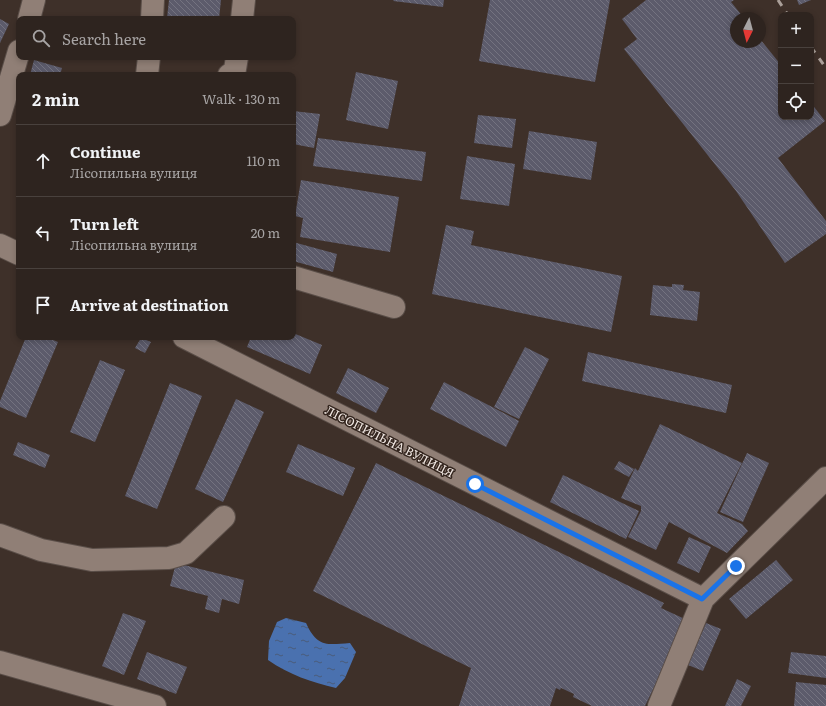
<!DOCTYPE html>
<meta charset="utf-8">
<style>
:root{--surface:#2e241f;--page:#3a302c;--text:#f1f3f6;--muted:#a7a4a4;--line:#49413d}
body{margin:0;font-family:Literata,serif;background:var(--page);color:var(--text)}
.controls{position:absolute;right:12px;top:12px;display:grid;overflow:hidden;border-radius:8px;box-shadow:0 2px 6px #0003}
.controls button{width:36px;height:36px;display:grid;place-items:center;padding:0;border:0;border-bottom:1px solid var(--line);background:var(--surface);color:var(--text);font:20px sans-serif}
.compass{position:absolute;left:730px;top:12px;width:36px;height:36px;border-radius:50%;background:var(--surface);box-shadow:0 2px 6px #0003;rotate:186deg}
.stop{position:absolute;width:12px;height:12px;margin:-9px;border:3px solid #1a73e8;border-radius:50%;background:#fff}
.stop.end{background:#1a73e8;border-color:#fff;box-shadow:0 1px 4px #0008}
.list{margin:0;padding:0;list-style:none}
h2{display:flex;justify-content:space-between;align-items:center;height:52px;margin:0;padding:0 16px;font-size:17px}
h2 small{font-size:13px;font-weight:400;color:var(--muted)}
.list li{display:grid;grid-template-columns:26px 1fr auto;gap:12px;align-items:center;box-sizing:border-box;height:72px;padding:0 16px;border-top:1px solid var(--line)}
.list b{display:block;font-size:15px;white-space:nowrap}
.list p{margin:0;font-size:13px;white-space:nowrap;color:var(--muted)}
.list em{font-size:13px;font-style:normal;color:var(--muted)}
.icon{flex:none;width:22px;height:22px;fill:none;stroke:currentColor;stroke-width:2;stroke-linecap:round;stroke-linejoin:round}
.map{position:relative;flex:none;width:826px;height:706px;overflow:hidden}
.search{position:absolute;background:var(--surface);box-shadow:0 2px 6px #0003;left:16px;top:16px;width:280px;height:44px;display:flex;align-items:center;gap:10px;box-sizing:border-box;padding:0 14px;border-radius:8px;color:var(--muted);font-size:15px}
.panel{position:absolute;background:var(--surface);box-shadow:0 2px 6px #0003;left:16px;top:72px;width:280px;height:268px;border-radius:8px}
.map>svg:first-child{display:block}
</style>
<div class="map">
<svg width="826" height="706" viewBox="0 0 826 706">
<defs>
<pattern id="water-ripples" width="26" height="14" patternUnits="userSpaceOnUse"><rect width="26" height="14" fill="#4a71af"/><path d="M2 4q2-2 4 0t4 0M15 11q2-2 4 0t4 0" fill="none" stroke="#4a5c7a"/></pattern>
<pattern id="building-back-hatch" width="6" height="6" patternUnits="userSpaceOnUse"><rect width="6" height="6" fill="#5c5b6b"/><path d="M-1 5l2 2M0 0l6 6M5-1l2 2" fill="none" stroke="#747380"/></pattern>
</defs>
<rect width="100%" height="100%" fill="#3e3029"/>
<path fill="url(#water-ripples)" d="M 286,618 L 306,623 C 317,647 326,645 350,643 L 356,652 L 345,678 L 336,688 C 312,682 289,675 268,660 L 269,641 L 277,622 Z"/>
<path fill="url(#building-back-hatch)" d="M 169,0 L 221,0 L 219,19 L 167,18 Z
M 394,0 L 444,0 L 443,7 L 393,1 Z
M 490,0 L 610,0 L 595,82 L 479,61 Z
M 646,0 L 734,0 L 731,2 L 744,18 L 736,18 L 736,42 L 760,42 L 760,39 L 781,65 L 781,117 L 811,117 L 811,103 L 825,121 L 778,158 L 826,221 L 826,234 L 785,263 L 736,191 L 624,49 L 637,39 L 622,19 Z
M 797,0 L 811,0 L 799,5 Z
M 0,19 L 9,24 L 0,43 Z
M 34,60 L 62,68 L 60,75 L 30,75 Z
M 356,72 L 398,81 L 388,129 L 346,120 Z
M 293,111 L 320,114 L 314,148 L 293,144 Z
M 478,115 L 516,119 L 512,148 L 474,143 Z
M 529,131 L 597,142 L 591,180 L 523,169 Z
M 318,138 L 426,152 L 422,181 L 313,166 Z
M 467,156 L 515,164 L 509,206 L 460,199 Z
M 301,180 L 399,197 L 390,252 L 300,237 L 303,218 L 295,216 Z
M 446,225 L 474,231 L 471,245 L 622,276 L 611,332 L 432,294 Z
M 293,242 L 337,254 L 333,272 L 293,261 Z
M 672,284 L 684,285 L 683,290 L 700,292 L 697,321 L 650,315 L 653,285 L 672,287 Z
M 293,333 L 322,345 L 310,374 L 247,347 L 251,337 L 293,337 Z
M 26,337 L 46,337 L 58,342 L 26,418 L 0,407 L 0,401 Z
M 141,338 L 151,342 L 145,353 L 135,348 Z
M 525,347 L 549,359 L 519,419 L 494,407 Z
M 588,352 L 732,385 L 726,413 L 582,381 Z
M 100,360 L 125,370 L 95,442 L 70,432 Z
M 348,368 L 389,388 L 376,413 L 336,393 Z
M 444,382 L 519,421 L 506,447 L 430,409 Z
M 170,383 L 202,396 L 157,509 L 125,496 Z
M 236,399 L 264,412 L 223,502 L 195,489 Z
M 660,424 L 742,463 L 717,513 L 742,524 L 748,531 L 727,553 L 669,522 L 656,550 L 628,537 L 641,511 L 641,506 L 621,498 L 635,468 L 638,471 Z
M 18,442 L 50,455 L 45,468 L 13,455 Z
M 298,444 L 355,468 L 343,496 L 286,472 Z
M 747,453 L 769,463 L 743,522 L 720,512 Z
M 619,461 L 634,469 L 629,477 L 614,469 Z
M 376,463 L 664,603 L 661,608 L 687,620 L 645,706 L 592,706 L 573,697 L 574,694 L 561,688 L 560,690 L 556,688 L 550,706 L 459,706 L 471,668 L 313,591 Z
M 563,475 L 639,511 L 626,539 L 550,502 Z
M 689,537 L 711,547 L 699,573 L 677,563 Z
M 776,560 L 793,580 L 746,619 L 729,599 Z
M 176,563 L 244,580 L 239,604 L 222,599 L 219,613 L 205,609 L 208,596 L 170,586 Z
M 123,613 L 146,621 L 124,675 L 102,666 Z
M 706,623 L 721,629 L 703,671 L 688,665 Z
M 147,652 L 187,667 L 176,694 L 137,679 Z
M 791,652 L 826,656 L 826,678 L 788,673 Z
M 737,679 L 751,686 L 741,706 L 725,706 Z
M 796,682 L 826,685 L 826,706 L 794,706 Z"/>
<g fill="none" stroke-linecap="round" stroke-linejoin="round">
<defs>
<path id="minor" d="M 29,19 L 34,0
M 152,19 L 153,0
M 242,19 L 244,0
M 147,75 L 149,57
M 229,75 L 234,75 L 237,57
M 0,115 L 19,51
M 0,245 L 19,254
M 293,277 L 394,307
M 184,337 L 703,599
M 0,535 L 41,550 L 92,560 L 169,558 L 186,553 L 224,517
M 0,662 L 155,706
M 659,706 L 703,599 L 826,478"/>
</defs>
<use href="#minor" stroke="#5a4e48" stroke-width="24"/>
<use href="#minor" stroke="#907f76" stroke-width="22"/>
<path stroke="#aa9f99" stroke-width="3" stroke-dasharray="7 7" stroke-linecap="butt" d="M 778,0 L 788,15
M 811,47 L 826,68"/>
</g>
<g fill="none" stroke-linecap="round" stroke-linejoin="round">
<path stroke="#1a73e8" stroke-width="5" d="M 475,484 L 702,599 L 736,566"/>
</g>
<g text-anchor="middle" dominant-baseline="central" stroke-width="3" stroke-linejoin="round" paint-order="stroke">
<g font-size="12" fill="#f2e9e4" stroke="#34261f">
<text transform="translate(390 441) rotate(27)">ЛІСОПИЛЬНА ВУЛИЦЯ</text>
</g>
</g>
</svg>
<div class="controls">
<button>+</button>
<button>−</button>
<button><svg class="icon" aria-label="locate" viewBox="0 0 24 24"><circle cx="12" cy="12" r="6"/><path d="M12 2v4M12 18v4M2 12h4M18 12h4"/></svg></button>
</div>
<svg class="compass" viewBox="-18 -18 36 36"><path d="M0-13l5 13h-10z" fill="#e53935"/><path d="M0 13l5-13h-10z" fill="#a7a4a4"/></svg>
<div class="stop" style="left:475px;top:484px"></div>
<div class="stop end" style="left:736px;top:566px"></div>
<div class="search"><svg class="icon" aria-label="search" viewBox="0 0 24 24"><circle cx="10" cy="10" r="6"/><path d="M15 15l6 6"/></svg>Search here</div>
<section class="panel">
<h2>2 min<small>Walk · 130 m</small></h2>
<ul class="list">
<li><svg class="icon" aria-label="ahead" viewBox="0 0 24 24"><path d="M12 20V5M6 11l6-6 6 6"/></svg><div><b>Continue</b><p>Лісопильна вулиця</p></div><em>110 m</em></li>
<li><svg class="icon" aria-label="left" viewBox="0 0 24 24"><path d="M17 20v-9H6M10 6l-5 5 5 5"/></svg><div><b>Turn left</b><p>Лісопильна вулиця</p></div><em>20 m</em></li>
<li><svg class="icon" aria-label="arrive" viewBox="0 0 24 24"><path d="M6 21V4h12l-3 4 3 4H6"/></svg><div><b>Arrive at destination</b></div></li>
</ul>
</section>
</div>
